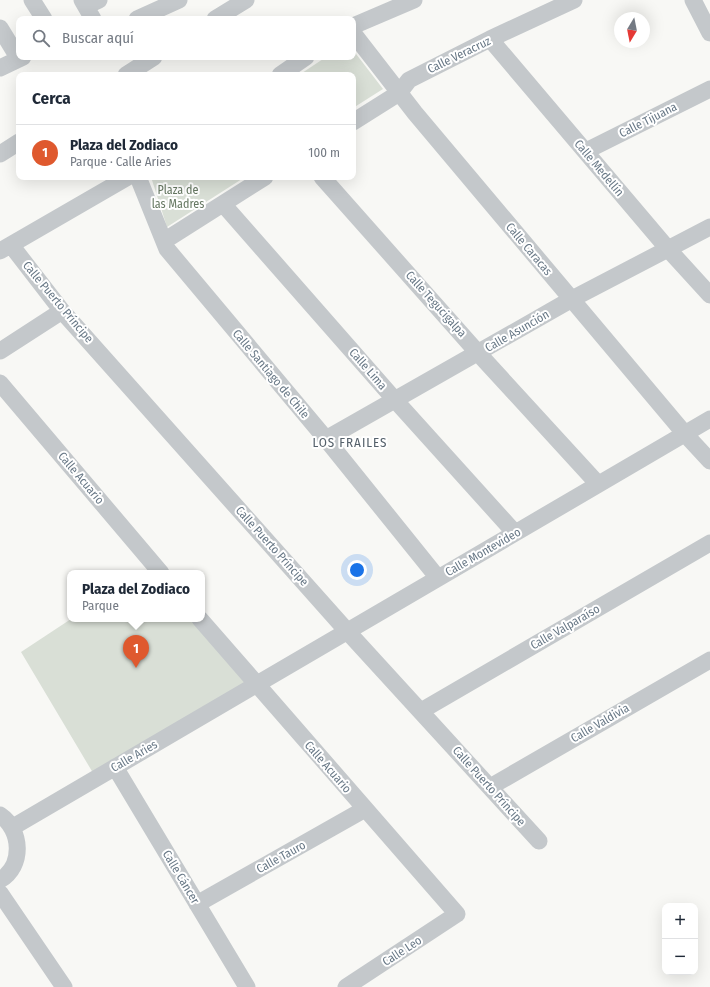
<!DOCTYPE html>
<html lang="es">
<meta charset="utf-8">
<style>
:root{--surface:#fff;--page:#f2f2f3;--text:#1f2937;--muted:#747a83;--line:#e0e1e3;--accent:#df592e}
body{margin:0;font-family:"Fira Sans Condensed",sans-serif;background:var(--page);color:var(--text)}
.controls{position:absolute;right:12px;bottom:12px;display:grid;overflow:hidden;border-radius:8px;box-shadow:0 4px 16px #0002}
.controls button{width:36px;height:36px;display:grid;place-items:center;padding:0;border:0;border-bottom:1px solid var(--line);background:var(--surface);color:var(--text);font:20px sans-serif}
.compass{position:absolute;left:614px;top:12px;width:36px;height:36px;border-radius:50%;background:var(--surface);box-shadow:0 4px 16px #0002;rotate:190deg}
.you{position:absolute;left:357px;top:570px;width:14px;height:14px;margin:-10px;border:3px solid #fff;border-radius:50%;background:#1a73e8;box-shadow:0 0 0 6px #1a73e833}
.badge{display:grid;place-items:center;width:26px;height:26px;border-radius:50%;background:var(--accent);color:#fff;font-size:13px;font-weight:700}
.pin{position:absolute;translate:-50% -33px;filter:drop-shadow(0 1px 2px #0008)}
.pin::after{content:'';position:absolute;top:21px;width:14px;height:12px;background:inherit;clip-path:polygon(0 0,100% 0,50% 100%)}
.popup{position:absolute;left:67px;top:570px;width:138px;height:52px;box-sizing:border-box;display:grid;place-content:center;border-radius:8px;background:var(--surface);filter:drop-shadow(0 1px 3px #0005);font-size:13px;white-space:nowrap;color:var(--muted)}
.popup b{font-size:15px;color:var(--text)}
.popup::after{content:'';position:absolute;left:50%;top:100%;margin-left:-8px;border:8px solid transparent;border-top-color:var(--surface)}
.list{margin:0;padding:0;list-style:none}
h2{display:flex;justify-content:space-between;align-items:center;height:52px;margin:0;padding:0 16px;font-size:17px}
h2 small{font-size:13px;font-weight:400;color:var(--muted)}
.list li{display:grid;grid-template-columns:26px 1fr auto;gap:12px;align-items:center;box-sizing:border-box;height:56px;padding:0 16px;border-top:1px solid var(--line)}
.list b{display:block;font-size:15px;white-space:nowrap}
.list p{margin:0;font-size:13px;white-space:nowrap;color:var(--muted)}
.list em{font-size:13px;font-style:normal;color:var(--muted)}
.icon{flex:none;width:22px;height:22px;fill:none;stroke:currentColor;stroke-width:2;stroke-linecap:round;stroke-linejoin:round}
.map{position:relative;flex:none;width:710px;height:987px;overflow:hidden}
.search{position:absolute;background:var(--surface);box-shadow:0 4px 16px #0002;left:16px;top:16px;width:340px;height:44px;display:flex;align-items:center;gap:10px;box-sizing:border-box;padding:0 14px;border-radius:8px;color:var(--muted);font-size:15px}
.panel{position:absolute;background:var(--surface);box-shadow:0 4px 16px #0002;left:16px;top:72px;width:340px;height:108px;border-radius:8px}
.map>svg:first-child{display:block}
</style>
<div class="map">
<svg width="710" height="987" viewBox="0 0 710 987">
<rect width="100%" height="100%" fill="#f8f8f5"/>
<path fill="#d9dfd6" d="M 353,50 L 383,89 L 353,108 L 353,75 L 299,75 L 326,57 L 353,57 Z
M 151,177 L 245,177 L 167,227 Z
M 71,619 L 200,619 L 256,684 L 96,778 L 21,652 Z"/>
<g fill="none" stroke-linecap="round" stroke-linejoin="round">
<path stroke="#c4c8cb" stroke-width="17" d="M 32,0 L 44,19
M 82,0 L 93,19
M 693,0 L 710,33
M 86,6 L 99,0
M 137,19 L 179,0
M 215,19 L 246,0
M 353,26 L 414,0
M 0,28 L 19,59
M 353,33 L 415,113 L 685,434 L 710,461
M 490,39 L 668,249 L 710,295
M 0,68 L 23,57
M 126,75 L 154,57
M 280,75 L 306,57
M 353,122 L 399,93 L 409,80 L 490,39 L 574,0
M 586,151 L 710,89
M 0,154 L 19,142
M 138,177 L 167,249 L 326,439 L 438,578
M 322,177 L 478,353 L 598,484
M 223,204 L 395,400 L 515,533
M 164,241 L 265,177
M 11,245 L 62,311 L 347,631 L 539,841
M 0,251 L 128,177
M 0,351 L 62,311
M 0,383 L 161,573
M 326,439 L 572,299 L 710,227
M 200,619 L 457,914 L 346,987
M 421,711 L 710,543
M 115,767 L 247,987
M 490,787 L 710,660
M 0,815 C 22,830 24,866 0,880
M 13,827 L 710,419
M 0,893 L 64,987
M 197,904 L 365,809"/>
</g>
<g text-anchor="middle" dominant-baseline="central" stroke-width="4" stroke-linejoin="round" paint-order="stroke">
<g font-size="12" fill="#687886" stroke="#fff">
<text transform="translate(459 55) rotate(-26)">Calle Veracruz</text>
<text transform="translate(648 120) rotate(-27)">Calle Tijuana</text>
<text transform="translate(599 168) rotate(50)">Calle Medellín</text>
<text transform="translate(529 249) rotate(50)">Calle Caracas</text>
<text transform="translate(58 302) rotate(50)">Calle Puerto Príncipe</text>
<text transform="translate(436 304) rotate(48)">Calle Tegucigalpa</text>
<text transform="translate(517 331) rotate(-30)">Calle Asunción</text>
<text transform="translate(368 369) rotate(49)">Calle Lima</text>
<text transform="translate(271 374) rotate(50)">Calle Santiago de Chile</text>
<text transform="translate(81 478) rotate(50)">Calle Acuario</text>
<text transform="translate(272 546) rotate(48)">Calle Puerto Príncipe</text>
<text transform="translate(483 552) rotate(-30)">Calle Montevideo</text>
<text transform="translate(565 627) rotate(-30)">Calle Valparaíso</text>
<text transform="translate(600 723) rotate(-30)">Calle Valdivia</text>
<text transform="translate(134 756) rotate(-30)">Calle Aries</text>
<text transform="translate(328 767) rotate(49)">Calle Acuario</text>
<text transform="translate(489 786) rotate(48)">Calle Puerto Príncipe</text>
<text transform="translate(281 857) rotate(-29)">Calle Tauro</text>
<text transform="translate(181 877) rotate(59)">Calle Cáncer</text>
<text transform="translate(402 951) rotate(-33)">Calle Leo</text>
</g>
<g font-size="12" fill="#667862" stroke="#fff">
<text x="178" y="190">Plaza de<tspan x="178" dy="14">las Madres</tspan></text>
</g>
<g font-size="13" letter-spacing="1" fill="#55616b" stroke="#fff">
<text x="350" y="442">LOS FRAILES</text>
</g>
</g>
</svg>
<div class="controls">
<button>+</button>
<button>−</button>
</div>
<svg class="compass" viewBox="-18 -18 36 36"><path d="M0-13l5 13h-10z" fill="#e53935"/><path d="M0 13l5-13h-10z" fill="#747a83"/></svg>
<div class="you"></div>
<div class="pin badge" style="left:136px;top:668px">1</div>
<div class="popup"><b>Plaza del Zodiaco</b>Parque</div>
<div class="search"><svg class="icon" aria-label="search" viewBox="0 0 24 24"><circle cx="10" cy="10" r="6"/><path d="M15 15l6 6"/></svg>Buscar aquí</div>
<section class="panel">
<h2>Cerca<small></small></h2>
<ul class="list">
<li><span class="badge">1</span><div><b>Plaza del Zodiaco</b><p>Parque · Calle Aries</p></div><em>100 m</em></li>
</ul>
</section>
</div>
